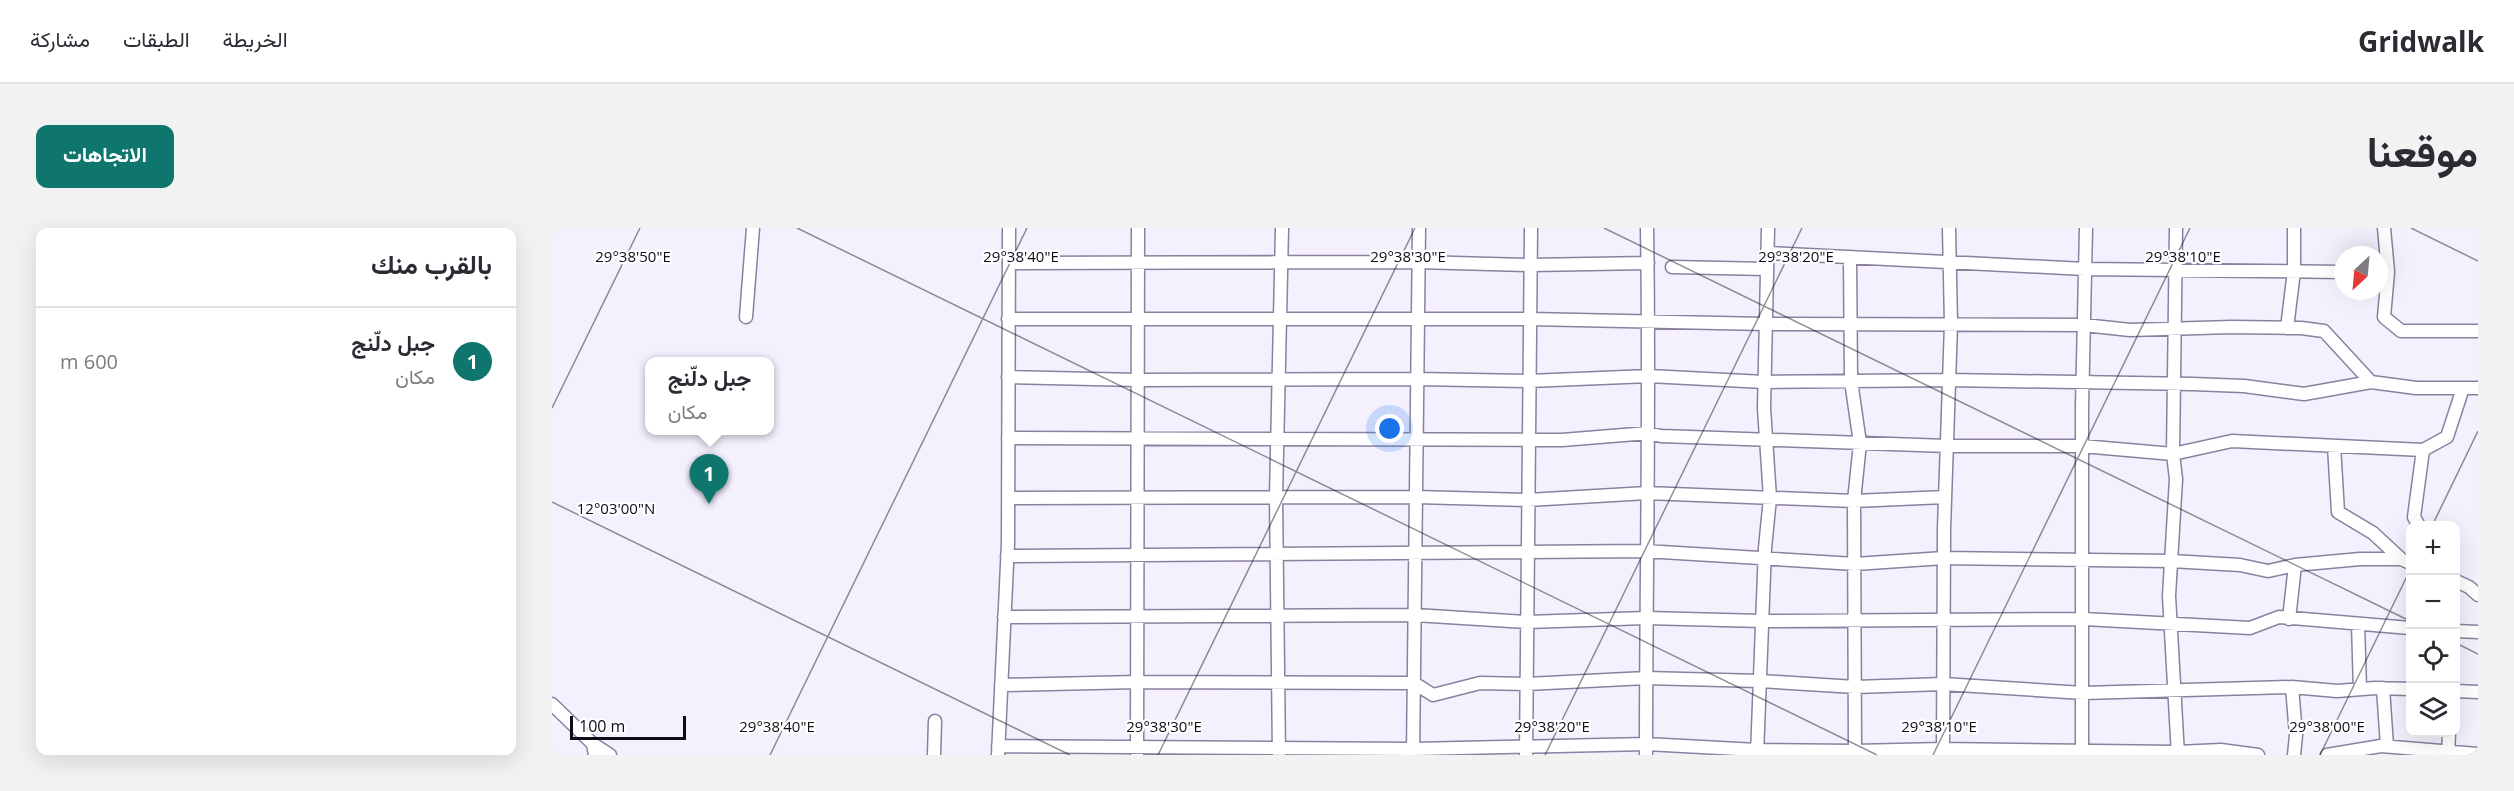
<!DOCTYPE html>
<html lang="ar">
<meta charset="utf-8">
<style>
:root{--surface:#fff;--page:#f2f2f3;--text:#2b2b33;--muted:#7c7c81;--line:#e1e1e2;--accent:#0f766e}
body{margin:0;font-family:"Open Sans",Vazirmatn,sans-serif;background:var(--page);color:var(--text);direction:rtl}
.controls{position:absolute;right:18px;bottom:18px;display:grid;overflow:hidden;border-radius:12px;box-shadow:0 6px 24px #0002}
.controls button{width:54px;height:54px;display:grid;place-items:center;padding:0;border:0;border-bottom:2px solid var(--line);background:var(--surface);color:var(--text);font:30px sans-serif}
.compass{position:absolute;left:1782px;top:18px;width:54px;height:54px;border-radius:50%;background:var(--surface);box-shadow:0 6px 24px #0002;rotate:206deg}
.scale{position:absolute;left:18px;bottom:15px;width:116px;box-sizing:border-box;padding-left:6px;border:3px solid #100c18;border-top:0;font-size:16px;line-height:21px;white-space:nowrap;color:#100c18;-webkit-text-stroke:4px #fff;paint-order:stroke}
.you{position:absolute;left:838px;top:201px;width:21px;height:21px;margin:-15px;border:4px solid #fff;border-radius:50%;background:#1a73e8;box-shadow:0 0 0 9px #1a73e833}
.badge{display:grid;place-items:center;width:39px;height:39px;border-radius:50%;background:var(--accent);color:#fff;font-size:20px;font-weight:700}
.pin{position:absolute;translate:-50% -50px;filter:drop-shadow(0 2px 3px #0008)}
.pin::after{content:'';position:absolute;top:32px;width:21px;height:18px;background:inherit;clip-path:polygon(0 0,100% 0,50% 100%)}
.popup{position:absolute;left:93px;top:129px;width:129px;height:78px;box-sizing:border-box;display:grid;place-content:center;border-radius:12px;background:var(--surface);filter:drop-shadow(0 2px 4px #0005);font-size:20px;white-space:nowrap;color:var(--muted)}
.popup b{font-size:22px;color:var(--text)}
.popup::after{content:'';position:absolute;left:50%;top:100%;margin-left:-12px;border:12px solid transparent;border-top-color:var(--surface)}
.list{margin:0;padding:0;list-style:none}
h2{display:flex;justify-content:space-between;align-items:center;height:78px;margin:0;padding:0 24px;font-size:26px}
h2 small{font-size:20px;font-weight:400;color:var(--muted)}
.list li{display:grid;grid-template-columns:39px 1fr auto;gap:18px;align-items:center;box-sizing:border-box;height:108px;padding:0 24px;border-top:2px solid var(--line)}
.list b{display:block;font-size:22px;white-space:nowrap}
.list p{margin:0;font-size:20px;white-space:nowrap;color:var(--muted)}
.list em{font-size:20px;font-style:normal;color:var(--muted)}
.icon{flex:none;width:33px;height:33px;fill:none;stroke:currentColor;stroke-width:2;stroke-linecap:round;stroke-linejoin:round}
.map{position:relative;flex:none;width:1926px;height:527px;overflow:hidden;direction:ltr;border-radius:12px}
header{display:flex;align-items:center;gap:36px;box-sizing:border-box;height:84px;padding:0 30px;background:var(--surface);border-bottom:2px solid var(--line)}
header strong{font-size:28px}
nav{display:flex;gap:33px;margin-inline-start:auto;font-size:21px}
.intro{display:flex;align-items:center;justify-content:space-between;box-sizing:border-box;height:144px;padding:0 36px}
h1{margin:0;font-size:42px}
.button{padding:15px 27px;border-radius:12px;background:var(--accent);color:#fff;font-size:21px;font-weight:700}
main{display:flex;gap:36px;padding:0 36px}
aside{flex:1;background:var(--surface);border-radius:12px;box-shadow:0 6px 24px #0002}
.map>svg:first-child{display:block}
</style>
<header>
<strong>Gridwalk</strong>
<nav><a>الخريطة</a><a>الطبقات</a><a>مشاركة</a></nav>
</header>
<div class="intro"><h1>موقعنا</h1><a class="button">الاتجاهات</a></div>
<main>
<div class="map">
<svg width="1926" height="527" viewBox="0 0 1926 527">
<rect width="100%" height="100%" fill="#f4f0fe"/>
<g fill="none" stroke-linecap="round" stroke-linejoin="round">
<defs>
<path id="minor" d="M 1624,0 L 1621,226 L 1624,251 L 1617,368 L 1626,527
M 1832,0 L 1836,44 L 1832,89 L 1849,103 L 1926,103
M 1216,25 L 1533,41 L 1791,44
M 1298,29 L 1299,153 L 1308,215 L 1302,273 L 1303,527
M 457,35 L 866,34 L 978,37 L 1096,35
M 1120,39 L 1215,41
M 194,89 L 201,0
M 456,91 L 978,91 L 1213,96 L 1532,97 L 1578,102 L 1680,99 L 1749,100 L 1772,103 L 1819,154
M 1735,100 L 1742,43 L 1742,0
M 456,149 L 586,152 L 865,151 L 977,153 L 1097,148 L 1212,154 L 1397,152 L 1640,156 L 1692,158 L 1752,166 L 1819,154 L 1864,160 L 1926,160
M 456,210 L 1010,212 L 1096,205 L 1109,208 L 1395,218 L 1530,218 L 1621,226 L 1680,213 L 1871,222
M 1782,218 L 1786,284 L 1821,305 L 1849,331 L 1858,335
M 456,270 L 864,269 L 976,272 L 1095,265 L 1302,273 L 1393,269
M 1867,298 L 1862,289 L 1871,222 L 1895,209 L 1911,160
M 455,328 L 1093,323 L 1303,336 L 1392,330 L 1619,333 L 1688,337 L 1716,343 L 1743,337 L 1808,331 L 1849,331
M 1904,353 L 1917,359 L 1926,367
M 452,389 L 863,387 L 975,394 L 1094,390 L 1210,393 L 1532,391 L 1698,400 L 1727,389 L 1858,400
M 1737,391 L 1743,337
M 1806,396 L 1808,461
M 1904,403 L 1926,404
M 449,457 L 585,454 L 862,455 L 881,467 L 928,455 L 975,456 L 1094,450 L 1208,453 L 1303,459 L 1391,456 L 1531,465 L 1740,459 L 1785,463 L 1823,460 L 1858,461
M 1740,459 L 1744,507 L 1742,527
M 1831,460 L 1835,518
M 1904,463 L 1926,464
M 0,476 L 41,516 L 43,527
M 41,516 L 58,527
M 446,518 L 862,521 L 1094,516 L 1205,522 L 1303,523 L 1391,521 L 1626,524 L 1669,522 L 1706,527
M 585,526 L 586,0
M 382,527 L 383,493
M 446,527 L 456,315 L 457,0
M 727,527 L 724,269 L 730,0
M 861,527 L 867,0
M 974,527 L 979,0
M 1094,527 C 1094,351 1098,176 1095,0
M 1205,527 L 1213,320 L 1218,270 L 1212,180 L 1216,0
M 1391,527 L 1392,301 L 1399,96 L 1397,0
M 1530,527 L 1530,179 L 1534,0
M 1775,527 L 1829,518 L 1926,526
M 1896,527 L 1897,505"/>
</defs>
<use href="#minor" stroke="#8a809f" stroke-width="15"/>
<use href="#minor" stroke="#fff" stroke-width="12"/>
</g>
<path fill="none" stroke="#100c18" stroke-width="1.5" stroke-opacity="0.45" d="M 245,0 L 1325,527M 1052,0 L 1858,393M 1859,0 L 1926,33M 0,180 L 88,0M 0,274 L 518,527M 1880,298 L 1926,203M 1904,415 L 1926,426M 218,527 L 475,0M 606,527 L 863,0M 993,527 L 1250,0M 1381,527 L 1638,0M 1768,527 L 1858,342"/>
<g font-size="15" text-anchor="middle" fill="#100c18" stroke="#fff" stroke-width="4.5" stroke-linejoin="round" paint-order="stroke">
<text x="81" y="34">29°38'50"E</text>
<text x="469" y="34">29°38'40"E</text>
<text x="856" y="34">29°38'30"E</text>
<text x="1244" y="34">29°38'20"E</text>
<text x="1631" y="34">29°38'10"E</text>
<text x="64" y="286">12°03'00"N</text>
<text x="225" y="504">29°38'40"E</text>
<text x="612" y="504">29°38'30"E</text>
<text x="1000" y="504">29°38'20"E</text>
<text x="1387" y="504">29°38'10"E</text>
<text x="1775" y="504">29°38'00"E</text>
</g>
</svg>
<div class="controls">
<button>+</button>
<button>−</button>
<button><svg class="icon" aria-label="locate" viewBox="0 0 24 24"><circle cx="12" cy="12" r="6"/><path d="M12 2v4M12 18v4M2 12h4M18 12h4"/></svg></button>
<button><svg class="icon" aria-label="layers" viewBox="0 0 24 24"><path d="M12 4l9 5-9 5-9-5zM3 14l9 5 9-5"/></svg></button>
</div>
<svg class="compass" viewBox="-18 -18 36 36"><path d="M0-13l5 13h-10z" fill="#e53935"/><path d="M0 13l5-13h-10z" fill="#7c7c81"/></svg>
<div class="scale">100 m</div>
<div class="you"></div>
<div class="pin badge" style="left:157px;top:276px">1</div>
<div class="popup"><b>جبل دلّنج</b>مكان</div>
</div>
<aside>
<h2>بالقرب منك<small></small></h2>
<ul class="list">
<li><span class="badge">1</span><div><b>جبل دلّنج</b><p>مكان</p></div><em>600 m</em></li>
</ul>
</aside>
</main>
